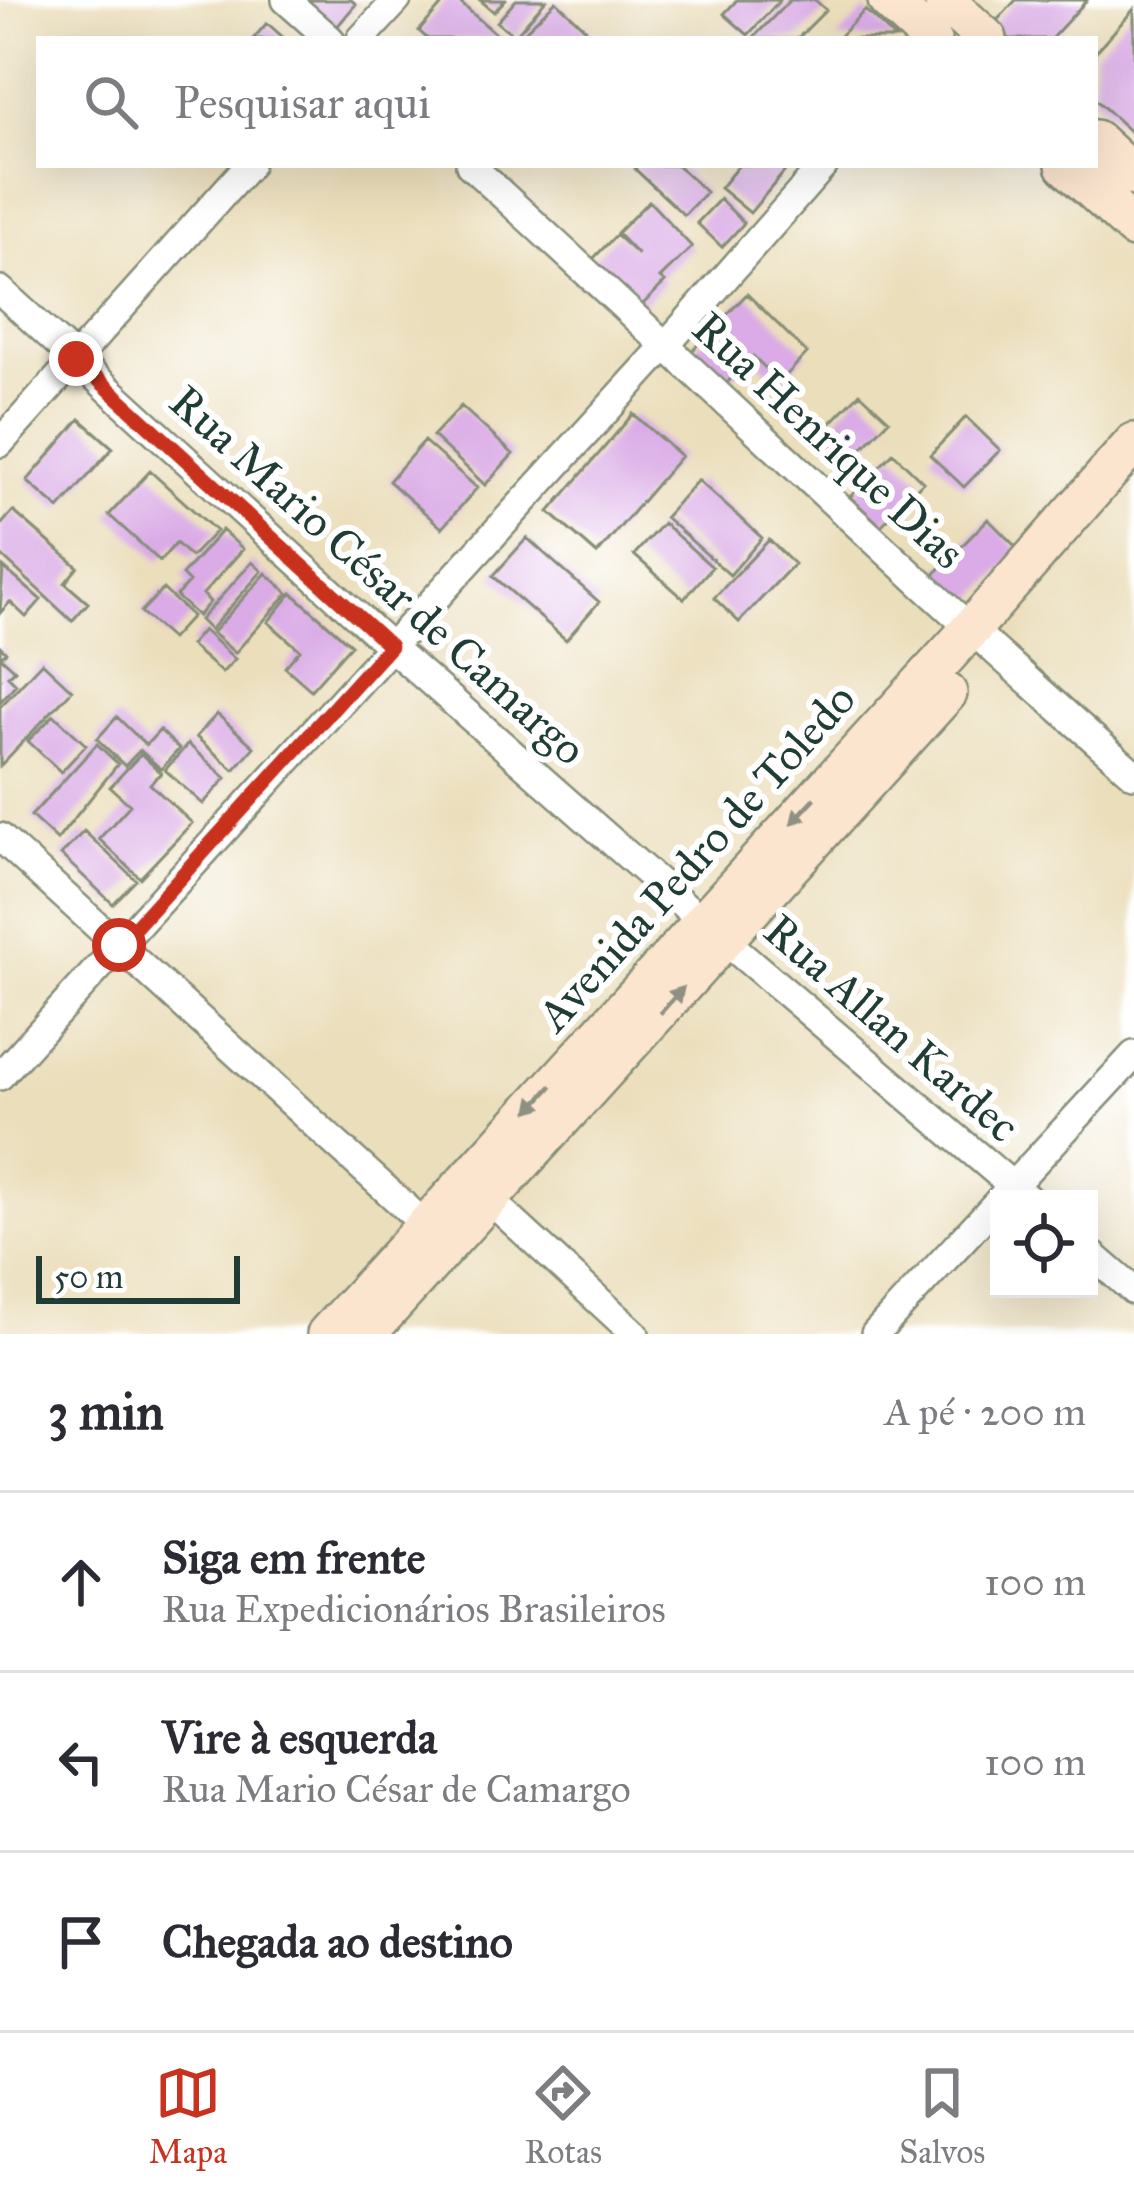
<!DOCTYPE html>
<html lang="pt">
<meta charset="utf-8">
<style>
:root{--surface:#fff;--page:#f2f2f3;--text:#2b2b33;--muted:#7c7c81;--line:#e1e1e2;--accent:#c8321e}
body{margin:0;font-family:"IM FELL Great Primer",serif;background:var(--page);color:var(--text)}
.controls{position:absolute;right:36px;bottom:36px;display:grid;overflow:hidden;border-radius:0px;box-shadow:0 12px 48px #0002}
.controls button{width:108px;height:108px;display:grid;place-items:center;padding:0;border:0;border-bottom:3px solid var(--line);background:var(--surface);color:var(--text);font:60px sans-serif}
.scale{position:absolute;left:36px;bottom:30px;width:204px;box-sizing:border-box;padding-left:12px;border:6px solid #1f3d34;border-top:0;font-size:33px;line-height:42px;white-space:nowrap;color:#1f3d34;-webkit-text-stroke:9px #fff;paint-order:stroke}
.stop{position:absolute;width:36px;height:36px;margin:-27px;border:9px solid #c8321e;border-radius:50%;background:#fff}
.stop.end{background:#c8321e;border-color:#fff;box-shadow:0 3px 12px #0008}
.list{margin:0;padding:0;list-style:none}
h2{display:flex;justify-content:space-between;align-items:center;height:156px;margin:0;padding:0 48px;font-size:51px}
h2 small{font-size:39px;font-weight:400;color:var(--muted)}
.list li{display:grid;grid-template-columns:78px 1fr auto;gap:36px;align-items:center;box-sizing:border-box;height:180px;padding:0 48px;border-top:3px solid var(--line)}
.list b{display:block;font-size:45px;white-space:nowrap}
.list p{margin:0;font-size:39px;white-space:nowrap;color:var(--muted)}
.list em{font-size:39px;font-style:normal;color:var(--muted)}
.icon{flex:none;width:66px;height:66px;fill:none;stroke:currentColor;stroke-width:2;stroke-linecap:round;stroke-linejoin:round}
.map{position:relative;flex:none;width:1134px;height:1334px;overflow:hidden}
.search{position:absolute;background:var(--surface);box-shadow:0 12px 48px #0002;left:36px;right:36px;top:36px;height:132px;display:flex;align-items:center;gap:30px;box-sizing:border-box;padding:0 42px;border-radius:0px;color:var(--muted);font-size:45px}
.sheet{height:696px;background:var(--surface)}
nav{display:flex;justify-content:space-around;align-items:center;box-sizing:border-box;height:168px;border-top:3px solid var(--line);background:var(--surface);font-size:33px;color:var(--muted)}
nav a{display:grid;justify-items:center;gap:6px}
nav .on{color:var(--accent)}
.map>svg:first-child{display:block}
</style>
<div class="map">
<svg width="1134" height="1334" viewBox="0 0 1134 1334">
<rect width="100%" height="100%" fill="#fff"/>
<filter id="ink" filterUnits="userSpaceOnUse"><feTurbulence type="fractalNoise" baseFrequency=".00833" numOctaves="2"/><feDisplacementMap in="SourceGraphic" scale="24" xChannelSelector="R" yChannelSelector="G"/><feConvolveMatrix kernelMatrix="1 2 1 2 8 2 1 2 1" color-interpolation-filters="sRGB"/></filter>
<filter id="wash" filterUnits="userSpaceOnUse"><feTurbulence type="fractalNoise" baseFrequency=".004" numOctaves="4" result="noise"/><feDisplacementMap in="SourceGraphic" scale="48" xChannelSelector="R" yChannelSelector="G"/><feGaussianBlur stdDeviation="2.7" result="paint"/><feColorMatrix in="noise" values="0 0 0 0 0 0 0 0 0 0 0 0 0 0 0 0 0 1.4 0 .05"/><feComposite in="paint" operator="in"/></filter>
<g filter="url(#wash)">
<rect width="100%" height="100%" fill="#ebdebb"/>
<g id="blocks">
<path fill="#daabe6" d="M 290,0 L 351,0 L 356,4 L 331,34 Z
M 446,0 L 457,0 L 502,39 L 428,39 L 419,31 Z
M 480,0 L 505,0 L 494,12 Z
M 516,0 L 546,0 L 515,36 L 497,22 Z
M 737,0 L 780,0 L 748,35 L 724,14 Z
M 790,0 L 815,0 L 826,10 L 797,39 L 752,39 Z
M 1016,0 L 1087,0 L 1051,39 L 1002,39 L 990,28 Z
M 556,1 L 596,39 L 517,39 Z
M 1134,9 L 1134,135 L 1095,99 L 1095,53 Z
M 865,10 L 896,39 L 837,39 Z
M 267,23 L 285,39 L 253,39 Z
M 638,165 L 677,165 L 706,192 L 684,215 L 635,169 Z
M 739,165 L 790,165 L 750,213 L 720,188 Z
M 720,199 L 744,223 L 722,247 L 697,223 Z
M 649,201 L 692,247 L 660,278 L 665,282 L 639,308 L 591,261 L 616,235 L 638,255 L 617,233 Z
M 747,294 L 807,353 L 780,382 L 753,356 L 719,391 L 685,358 Z
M 860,393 L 889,420 L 851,460 L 822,432 Z
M 461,406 L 513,454 L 485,485 L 433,436 Z
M 633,414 L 681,456 L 597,554 L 549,512 Z
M 966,417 L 1000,450 L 964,487 L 930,455 Z
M 80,419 L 113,448 L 59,509 L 27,481 Z
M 424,441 L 477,488 L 442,528 L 389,481 Z
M 893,453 L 923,482 L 881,526 L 850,497 Z
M 150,471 L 216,531 L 191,557 L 176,543 L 160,561 L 109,515 Z
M 698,480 L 762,538 L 730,575 L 665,517 Z
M 13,511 L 78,567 L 65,583 L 88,603 L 72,621 L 0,554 L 0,526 Z
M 988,519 L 1020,551 L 959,615 L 926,583 Z
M 663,523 L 712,567 L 684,599 L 634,555 Z
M 222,530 L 243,549 L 203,594 L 210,602 L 198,616 L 176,596 L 189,582 L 182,575 Z
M 527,538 L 599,602 L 566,640 L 493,576 Z
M 769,540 L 794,564 L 739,622 L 714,598 Z
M 252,562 L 262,571 L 210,630 L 200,620 Z
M 3,567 L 41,600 L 26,617 L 10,602 L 0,613 Z
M 266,573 L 288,593 L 235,653 L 212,633 Z
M 163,589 L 192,616 L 171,639 L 141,612 Z
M 292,593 L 351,645 L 311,690 L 285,667 L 300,650 L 268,622 Z
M 203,630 L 235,659 L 222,673 L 190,645 Z
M 0,646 L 6,652 L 1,657 L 15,670 L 8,676 L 16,684 L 0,702 Z
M 42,662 L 72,690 L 0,766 L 0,707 Z
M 217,714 L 254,747 L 234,770 L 196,737 Z
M 54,715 L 86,745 L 61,772 L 28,741 Z
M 117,717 L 146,745 L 160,730 L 179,749 L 161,769 L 140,750 L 125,766 L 97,739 Z
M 97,744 L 118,764 L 57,840 L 31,816 Z
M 188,744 L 226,778 L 203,804 L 165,770 Z
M 141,754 L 161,773 L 150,784 L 192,823 L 140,878 L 99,839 L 130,805 L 110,787 Z
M 84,831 L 136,880 L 113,904 L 61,855 Z"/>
</g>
</g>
<g filter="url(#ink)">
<use href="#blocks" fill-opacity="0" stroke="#858e78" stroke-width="3"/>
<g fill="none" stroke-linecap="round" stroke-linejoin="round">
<defs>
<path id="street" d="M 286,0 L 330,39
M 361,39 L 397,0
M 470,165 C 692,367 907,577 1134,774
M 0,290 L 390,646 L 701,920 L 1028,1199
M 0,443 L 249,165
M 0,837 L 436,1235
M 0,1076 L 667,344 L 824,165
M 479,1190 L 635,1334
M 1089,1252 L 1134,1291
M 875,1334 L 1134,1055"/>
<path id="secondary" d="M 888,0 L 931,39
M 944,0 L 987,39
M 1095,140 L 1134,176
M 1066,165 L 1134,228
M 327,1334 L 969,631 L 1134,443
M 366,1334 L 947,693"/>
</defs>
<use href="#street" stroke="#858e78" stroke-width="32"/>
<use href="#secondary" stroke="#858e78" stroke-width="44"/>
<use href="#street" stroke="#fff" stroke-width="27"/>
<use href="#secondary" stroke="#fce5cf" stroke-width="39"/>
</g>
<defs><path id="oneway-solid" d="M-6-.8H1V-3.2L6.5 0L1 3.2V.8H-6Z" transform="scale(3)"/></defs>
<g fill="#8e9182">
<use href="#oneway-solid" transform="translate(803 811) rotate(133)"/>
<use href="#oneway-solid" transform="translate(672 1000) rotate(-48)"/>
<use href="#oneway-solid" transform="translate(540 1099) rotate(132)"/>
</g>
</g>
<g fill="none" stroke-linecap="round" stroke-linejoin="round" filter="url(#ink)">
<path stroke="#c8321e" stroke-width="15" d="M 76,359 L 390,646 L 119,945"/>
</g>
<g text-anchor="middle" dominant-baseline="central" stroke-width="12" stroke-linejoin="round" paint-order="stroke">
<g font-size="45" fill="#1f3d34" stroke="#fff">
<text transform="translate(829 440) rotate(43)">Rua Henrique Dias</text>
<text transform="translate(378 575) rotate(42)">Rua Mario César de Camargo</text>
<text transform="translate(696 857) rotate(-48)">Avenida Pedro de Toledo</text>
<text transform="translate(892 1028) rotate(41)">Rua Allan Kardec</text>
</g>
</g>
</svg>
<div class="controls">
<button><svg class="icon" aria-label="locate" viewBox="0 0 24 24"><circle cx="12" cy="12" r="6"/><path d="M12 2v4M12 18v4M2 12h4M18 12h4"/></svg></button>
</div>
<div class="scale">50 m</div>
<div class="stop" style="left:119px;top:945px"></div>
<div class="stop end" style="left:76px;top:359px"></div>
<div class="search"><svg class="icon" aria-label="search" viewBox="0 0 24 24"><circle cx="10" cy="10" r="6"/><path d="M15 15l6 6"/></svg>Pesquisar aqui</div>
</div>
<section class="sheet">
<h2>3 min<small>A pé · 200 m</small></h2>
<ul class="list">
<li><svg class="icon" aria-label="ahead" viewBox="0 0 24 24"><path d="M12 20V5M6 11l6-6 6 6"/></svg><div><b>Siga em frente</b><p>Rua Expedicionários Brasileiros</p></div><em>100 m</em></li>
<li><svg class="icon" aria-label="left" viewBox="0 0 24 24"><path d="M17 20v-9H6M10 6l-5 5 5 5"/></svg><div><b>Vire à esquerda</b><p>Rua Mario César de Camargo</p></div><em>100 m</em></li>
<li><svg class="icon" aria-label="arrive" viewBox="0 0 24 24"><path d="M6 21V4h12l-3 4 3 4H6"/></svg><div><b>Chegada ao destino</b></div></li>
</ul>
</section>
<nav>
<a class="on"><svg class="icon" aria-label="map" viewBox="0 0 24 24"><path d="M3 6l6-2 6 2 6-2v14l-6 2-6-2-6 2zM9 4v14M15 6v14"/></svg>Mapa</a>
<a><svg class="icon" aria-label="directions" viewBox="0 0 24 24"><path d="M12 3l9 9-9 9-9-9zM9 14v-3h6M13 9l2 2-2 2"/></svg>Rotas</a>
<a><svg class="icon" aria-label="saved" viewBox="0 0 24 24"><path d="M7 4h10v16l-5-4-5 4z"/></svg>Salvos</a>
</nav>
